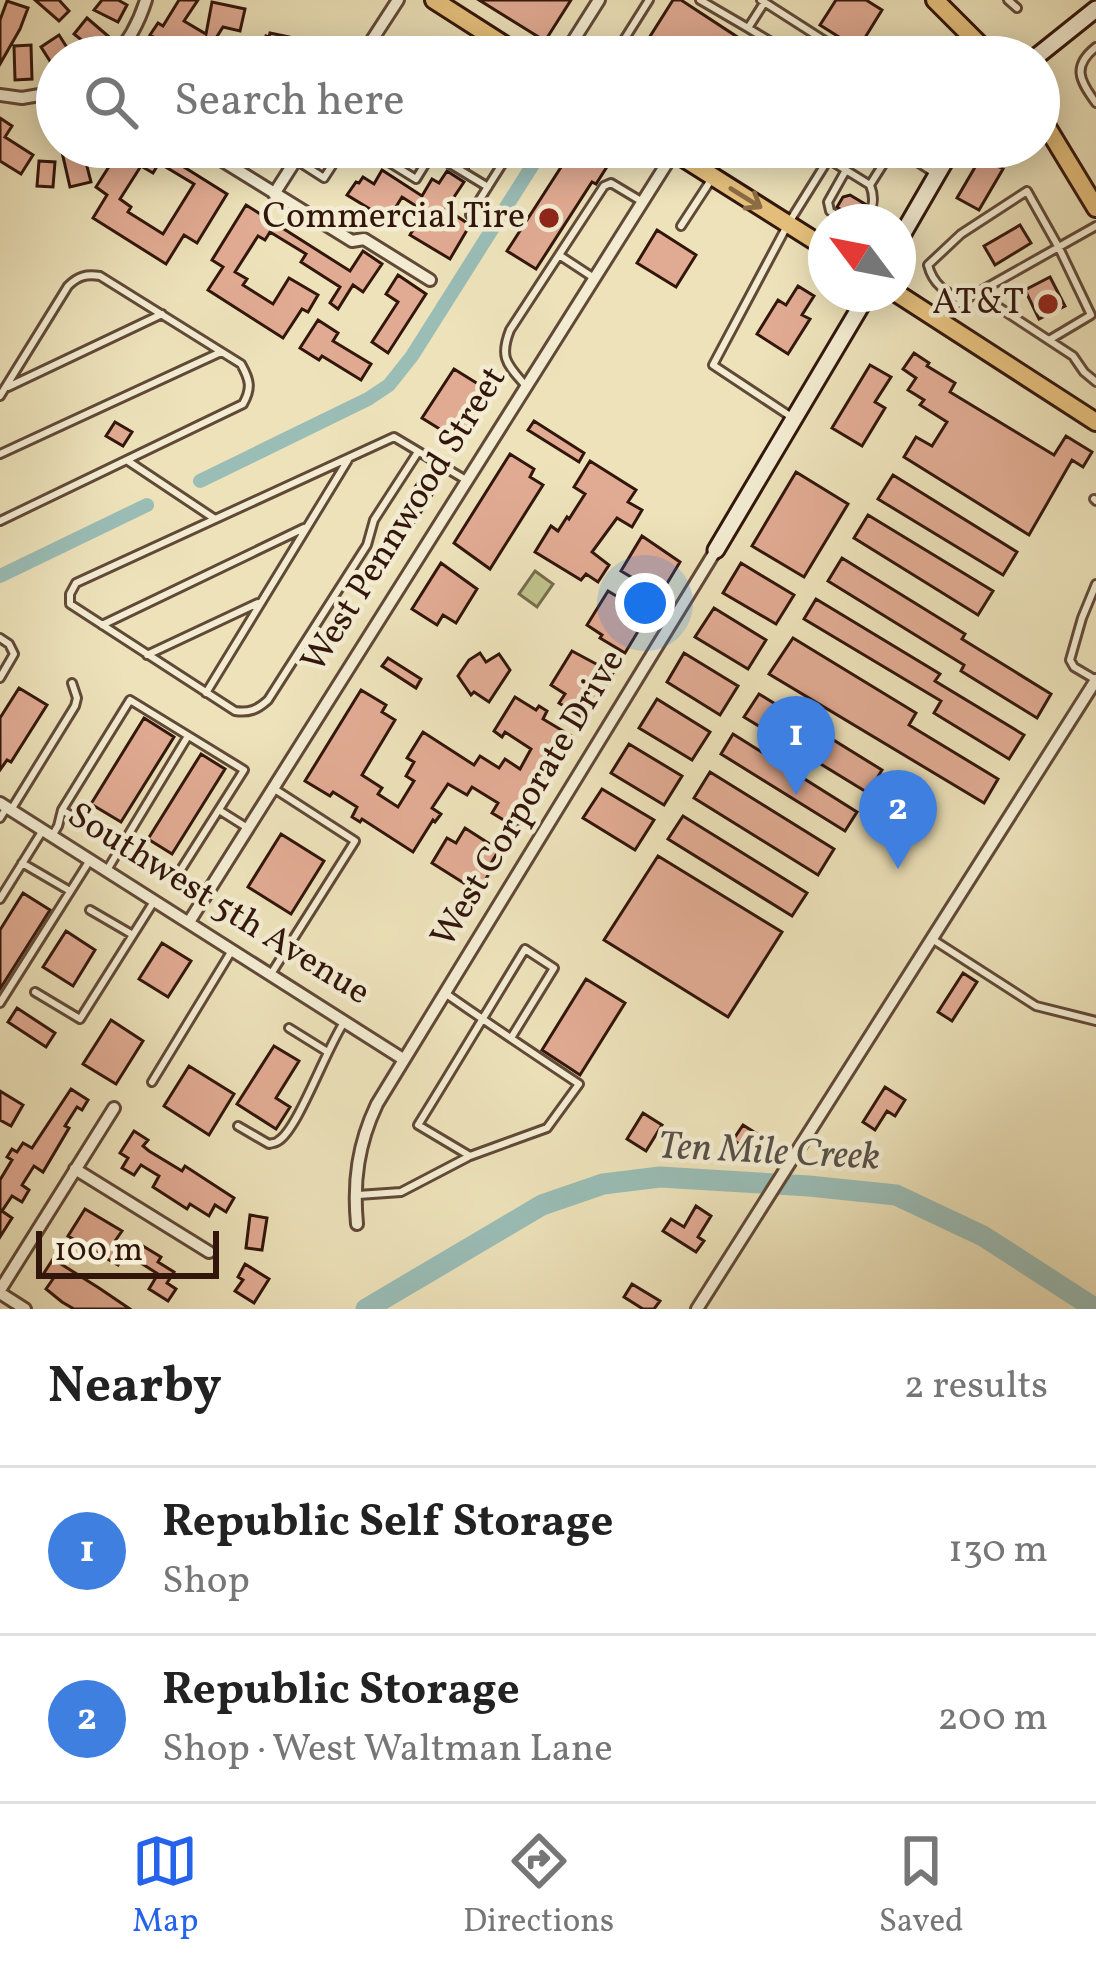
<!DOCTYPE html>
<meta charset="utf-8">
<style>
:root{--surface:#fff;--page:#f6f6f6;--text:#222;--muted:#767676;--line:#e0e0e0;--accent:#2563eb}
body{margin:0;font-family:Vollkorn,serif;background:var(--page);color:var(--text)}
.compass{position:absolute;left:808px;top:204px;width:108px;height:108px;border-radius:50%;background:var(--surface);box-shadow:0 6px 30px #0003;rotate:302deg}
.scale{position:absolute;left:36px;bottom:30px;width:183px;box-sizing:border-box;padding-left:12px;border:6px solid #32160c;border-top:0;font-size:33px;line-height:42px;white-space:nowrap;color:#32160c;-webkit-text-stroke:9px #f3ecd2;paint-order:stroke}
.you{position:absolute;left:645px;top:603px;width:42px;height:42px;margin:-30px;border:9px solid #fff;border-radius:50%;background:#1a73e8;box-shadow:0 0 0 18px #1a73e833}
.badge{display:grid;place-items:center;width:78px;height:78px;border-radius:50%;background:var(--accent);color:#fff;font-size:39px;font-weight:700}
.pin{position:absolute;translate:-50% -99px;filter:drop-shadow(0 3px 6px #0008)}
.pin::after{content:'';position:absolute;top:63px;width:42px;height:36px;background:inherit;clip-path:polygon(0 0,100% 0,50% 100%)}
.list{margin:0;padding:0;list-style:none}
h2{display:flex;justify-content:space-between;align-items:center;height:156px;margin:0;padding:0 48px;font-size:51px}
h2 small{font-size:39px;font-weight:400;color:var(--muted)}
.list li{display:grid;grid-template-columns:78px 1fr auto;gap:36px;align-items:center;box-sizing:border-box;height:168px;padding:0 48px;border-top:3px solid var(--line)}
.list b{display:block;font-size:45px;white-space:nowrap}
.list p{margin:0;font-size:39px;white-space:nowrap;color:var(--muted)}
.list em{font-size:39px;font-style:normal;color:var(--muted)}
.icon{flex:none;width:66px;height:66px;fill:none;stroke:currentColor;stroke-width:2;stroke-linecap:round;stroke-linejoin:round}
.map{position:relative;flex:none;width:1096px;height:1309px;overflow:hidden}
.search{position:absolute;background:var(--surface);box-shadow:0 6px 30px #0003;left:36px;right:36px;top:36px;height:132px;display:flex;align-items:center;gap:30px;box-sizing:border-box;padding:0 42px;border-radius:66px;color:var(--muted);font-size:45px}
.sheet{height:492px;background:var(--surface)}
nav{display:flex;justify-content:space-around;align-items:center;box-sizing:border-box;height:168px;border-top:3px solid var(--line);background:var(--surface);font-size:33px;color:var(--muted)}
nav a{display:grid;justify-items:center;gap:6px}
nav .on{color:var(--accent)}
.map>svg:first-child{display:block}
</style>
<div class="map">
<svg width="1096" height="1309" viewBox="0 0 1096 1309">
<rect width="100%" height="100%" fill="#ede2ba"/>
<filter id="stains"><feTurbulence type="fractalNoise" baseFrequency=".00167" numOctaves="4"/><feColorMatrix values="0 0 0 0 .2 0 0 0 0 .09 0 0 0 0 .02 0 0 0 .5 -.17"/></filter>
<radialGradient id="worn" r=".72"><stop offset=".6" stop-color="#630" stop-opacity="0"/><stop offset="1" stop-color="#630" stop-opacity=".3"/></radialGradient>
<path fill="#bfc18b" stroke="#786c4c" stroke-width="3" d="M 535,571 L 553,584 L 537,607 L 519,594 Z"/>
<g fill="none" stroke-linecap="round" stroke-linejoin="round">
<path stroke="#9abdb6" stroke-width="14" d="M 200,481 L 368,399 L 389,385 L 412,356 L 544,147
M 0,576 L 147,505"/>
<path stroke="#9abdb6" stroke-width="21" d="M 366,1309 L 542,1205 L 603,1184 L 660,1177 L 809,1186 L 896,1195 L 983,1236 L 1096,1309"/>
</g>
<path fill="#e1ab93" stroke="#32160c" stroke-width="3" fill-rule="evenodd" d="M 35,0 L 59,0 L 69,11 L 59,21 Z
M 102,0 L 118,0 L 127,5 L 118,22 L 94,10 Z
M 179,0 L 198,0 L 184,21 L 206,34 L 212,2 L 245,9 L 240,31 L 223,27 L 204,57 L 179,57 L 166,48 L 164,51 L 156,46 L 159,40 L 150,35 L 158,23 L 163,26 Z
M 479,0 L 571,0 L 545,41 Z
M 673,0 L 681,0 L 768,57 L 637,57 Z
M 836,0 L 866,0 L 882,10 L 858,49 L 820,25 Z
M 7,1 L 28,8 L 20,29 L 0,64 L 0,20 Z
M 87,18 L 108,36 L 95,51 L 74,34 Z
M 270,33 L 289,37 L 285,57 L 261,57 L 266,36 L 269,37 Z
M 59,35 L 73,57 L 57,57 L 57,72 L 41,47 Z
M 31,45 L 32,79 L 15,80 L 14,46 Z
M 0,118 L 12,126 L 5,137 L 33,155 L 21,174 L 0,161 Z
M 82,147 L 91,182 L 70,187 L 62,152 Z
M 92,147 L 109,147 L 122,160 L 129,147 L 152,147 L 227,194 L 197,243 L 184,235 L 166,264 L 93,218 L 107,195 L 96,187 L 110,165 ZM 159,163 L 194,184 L 163,234 L 128,212 L 131,207 L 120,199 L 141,166 L 153,173 Z
M 443,147 L 504,147 L 497,158 L 481,148 L 469,167 Z
M 574,147 L 584,147 L 610,162 L 596,184 L 592,182 L 536,269 L 507,251 Z
M 981,157 L 1003,169 L 979,210 L 957,198 Z
M 39,161 L 55,162 L 53,187 L 37,186 Z
M 382,170 L 422,196 L 432,179 L 439,183 L 447,171 L 464,182 L 446,209 L 470,225 L 450,259 L 410,235 L 424,211 L 402,197 L 388,220 L 347,195 L 356,182 L 359,183 L 363,177 L 374,184 Z
M 850,195 L 865,204 L 855,220 L 837,207 L 843,197 Z
M 246,205 L 350,271 L 363,251 L 382,264 L 363,292 L 353,285 L 338,309 L 330,303 L 340,287 L 301,262 L 306,254 L 270,232 L 265,240 L 258,236 L 235,272 L 247,279 L 243,285 L 273,304 L 289,278 L 318,295 L 308,312 L 302,309 L 283,338 L 208,290 L 223,267 L 212,260 Z
M 1020,225 L 1031,243 L 995,265 L 984,246 Z
M 657,230 L 696,255 L 676,287 L 637,263 Z
M 398,275 L 426,294 L 388,353 L 372,342 L 398,302 L 386,294 Z
M 1050,277 L 1065,306 L 1039,319 L 1025,290 Z
M 798,286 L 814,296 L 802,315 L 810,319 L 788,354 L 757,334 L 778,300 L 786,305 Z
M 318,320 L 338,333 L 333,341 L 371,364 L 361,380 L 322,356 L 319,360 L 300,348 Z
M 914,353 L 929,363 L 927,366 L 955,383 L 950,392 L 1054,455 L 1066,436 L 1092,452 L 1083,467 L 1072,460 L 1029,535 L 904,457 L 916,437 L 932,446 L 947,422 L 920,405 L 924,400 L 908,390 L 916,378 L 903,369 Z
M 870,365 L 891,377 L 875,402 L 885,408 L 862,446 L 832,428 Z
M 454,369 L 491,392 L 459,441 L 422,418 Z
M 534,421 L 584,453 L 579,462 L 528,430 Z
M 115,422 L 132,432 L 123,446 L 106,436 Z
M 510,454 L 534,469 L 530,477 L 543,485 L 490,569 L 454,543 Z
M 590,461 L 636,490 L 628,502 L 642,510 L 632,527 L 617,518 L 592,552 L 609,565 L 598,582 L 586,574 L 581,580 L 535,552 L 551,526 L 558,531 L 567,517 L 569,519 L 585,494 L 574,487 Z
M 796,472 L 848,504 L 804,577 L 752,546 Z
M 893,475 L 1017,552 L 1003,575 L 878,499 Z
M 419,481 L 435,490 L 397,549 L 386,542 L 406,510 L 402,508 Z
M 868,515 L 993,591 L 978,615 L 854,538 Z
M 642,536 L 680,562 L 625,653 L 600,638 L 602,635 L 587,625 L 608,591 L 623,600 L 636,580 L 621,571 Z
M 842,558 L 965,634 L 962,639 L 1051,694 L 1037,718 L 961,671 L 964,665 L 828,581 Z
M 441,563 L 477,589 L 456,623 L 443,615 L 437,625 L 412,609 Z
M 741,563 L 794,595 L 776,624 L 723,593 Z
M 816,599 L 940,674 L 935,681 L 1024,735 L 1009,759 L 934,713 L 941,701 L 804,619 Z
M 714,608 L 766,640 L 748,669 L 695,637 Z
M 793,638 L 916,713 L 909,725 L 998,779 L 984,803 L 769,674 Z
M 572,651 L 613,673 L 585,719 L 559,703 L 565,694 L 551,685 Z
M 480,653 L 486,662 L 499,654 L 510,670 L 489,702 L 474,692 L 471,695 L 458,676 L 469,660 Z
M 684,653 L 738,686 L 720,715 L 667,682 Z
M 388,658 L 421,679 L 416,688 L 382,666 Z
M 19,688 L 47,705 L 11,762 L 7,760 L 0,770 L 0,718 Z
M 361,690 L 386,705 L 382,712 L 395,720 L 362,775 L 382,788 L 378,794 L 398,807 L 414,781 L 406,776 L 414,762 L 407,758 L 423,732 L 474,765 L 480,756 L 499,768 L 505,759 L 520,769 L 531,749 L 505,732 L 502,737 L 494,731 L 515,697 L 536,710 L 539,706 L 547,711 L 543,719 L 573,737 L 517,828 L 492,813 L 498,803 L 472,787 L 467,795 L 448,784 L 432,808 L 441,814 L 435,822 L 433,820 L 413,852 L 362,819 L 360,822 L 352,817 L 357,807 L 333,792 L 330,796 L 305,781 Z
M 759,694 L 882,770 L 868,793 L 744,717 Z
M 657,699 L 710,732 L 692,760 L 639,728 Z
M 144,718 L 174,737 L 121,822 L 91,804 Z
M 733,734 L 857,812 L 845,831 L 721,754 Z
M 629,744 L 682,776 L 664,805 L 611,773 Z
M 201,754 L 225,769 L 172,854 L 148,839 Z
M 710,772 L 834,849 L 818,875 L 694,798 Z
M 602,789 L 654,820 L 635,850 L 583,818 Z
M 683,816 L 807,893 L 792,916 L 668,839 Z
M 465,828 L 499,850 L 490,865 L 493,867 L 478,892 L 432,863 L 447,838 L 456,843 Z
M 281,834 L 324,861 L 291,914 L 248,887 Z
M 658,856 L 782,932 L 728,1017 L 604,940 Z
M 23,893 L 50,910 L 0,989 L 0,930 Z
M 66,931 L 95,950 L 73,986 L 43,967 Z
M 162,943 L 191,961 L 168,997 L 139,979 Z
M 963,973 L 977,982 L 952,1021 L 938,1012 Z
M 586,979 L 625,1003 L 580,1075 L 542,1050 Z
M 17,1008 L 55,1033 L 46,1047 L 8,1022 Z
M 111,1020 L 143,1041 L 116,1084 L 83,1064 Z
M 274,1046 L 299,1061 L 276,1098 L 290,1107 L 276,1129 L 237,1104 Z
M 189,1066 L 234,1094 L 209,1135 L 164,1106 Z
M 885,1087 L 905,1100 L 895,1116 L 887,1111 L 875,1130 L 863,1122 Z
M 71,1089 L 88,1100 L 82,1110 L 77,1107 L 65,1126 L 69,1128 L 43,1172 L 34,1166 L 22,1185 L 29,1190 L 22,1202 L 12,1196 L 2,1211 L 12,1218 L 0,1237 L 0,1180 L 12,1160 L 7,1157 L 12,1149 L 17,1152 L 23,1143 L 32,1148 Z
M 0,1091 L 23,1105 L 11,1126 L 0,1120 Z
M 643,1113 L 662,1125 L 646,1151 L 627,1139 Z
M 743,1125 L 757,1134 L 747,1149 L 733,1140 Z
M 134,1131 L 148,1140 L 143,1146 L 149,1151 L 182,1171 L 185,1166 L 234,1198 L 226,1212 L 215,1205 L 209,1216 L 190,1204 L 187,1209 L 153,1187 L 159,1176 L 141,1165 L 134,1175 L 122,1168 L 128,1158 L 120,1153 Z
M 696,1206 L 711,1216 L 698,1237 L 704,1241 L 696,1252 L 663,1231 L 671,1219 L 684,1227 Z
M 85,1209 L 122,1231 L 115,1241 L 128,1250 L 118,1265 L 68,1236 Z
M 250,1215 L 267,1218 L 262,1250 L 246,1248 Z
M 138,1243 L 161,1257 L 158,1262 L 174,1272 L 167,1283 L 176,1289 L 168,1301 L 149,1289 L 158,1274 L 130,1256 Z
M 53,1259 L 99,1288 L 130,1309 L 74,1309 L 62,1302 L 46,1289 L 53,1279 L 44,1273 Z
M 245,1264 L 269,1279 L 254,1303 L 235,1291 L 243,1280 L 238,1277 Z
M 632,1284 L 660,1301 L 654,1309 L 643,1309 L 624,1297 Z"/>
<g fill="none" stroke-linecap="round" stroke-linejoin="round">
<defs>
<path id="lane" d="M 700,0 L 748,28 L 764,3
M 761,0 L 850,57
M 1008,0 L 1017,8
M 748,28 L 796,57
M 1096,47 C 1072,66 1079,80 1096,103
M 618,57 L 617,51 L 649,0
M 880,57 C 897,37 905,40 923,57
M 272,147 L 295,162
M 761,147 L 791,162 L 803,158 L 810,147
M 894,147 L 936,174
M 374,153 L 416,179 L 432,153 L 488,187
M 828,159 L 870,185 L 894,147
M 296,160 L 324,178 L 344,147
M 470,215 L 513,147
M 845,222 L 830,211 L 828,202 L 846,170
M 862,222 C 873,211 876,200 870,185
M 681,226 L 711,180
M 559,255 L 594,278
M 977,293 L 1073,356 L 1084,372 L 1096,382
M 963,301 C 946,292 933,285 928,265 L 961,234 L 1027,191 L 1059,248 L 1091,315 L 1049,340
M 938,315 L 1096,226
M 525,385 C 507,364 499,358 510,330 L 604,186 L 611,183 L 641,201
M 8,387 L 162,314
M 0,396 L 68,286 C 78,276 86,274 100,276 L 241,364 C 250,380 252,388 243,404 L 0,521
M 793,418 L 713,365 L 788,224 L 836,147
M 418,452 L 374,520 L 367,545 L 268,700 C 257,710 249,713 235,711 L 70,604 L 70,594 L 76,583 L 394,437 L 466,480
M 0,454 L 221,352
M 128,461 L 215,519
M 1094,499 L 1096,501
M 1096,584 L 1082,618 L 1070,660 L 1074,667 L 1096,680
M 102,625 L 304,528
M 0,638 L 9,644 L 14,654 L 0,678
M 147,655 L 258,603
M 206,693 L 348,460
M 11,810 L 75,706 L 77,698 L 72,683
M 219,810 L 246,827
M 0,818 L 7,807
M 52,836 L 58,826 L 62,810 L 130,700 L 244,770 L 175,879 L 62,810
M 22,863 L 70,891
M 107,870 L 188,736
M 0,899 L 43,830
M 90,910 L 133,935
M 932,939 L 1036,1006 L 1096,1021
M 271,974 L 355,841 L 273,788
M 35,992 L 80,1019 L 153,903
M 445,993 C 489,1024 534,1054 579,1084 L 547,1128 L 470,1156 L 418,1125 C 454,1067 489,1008 525,949 L 554,968 L 511,1038
M 0,1003 L 90,860
M 289,1028 L 326,1051
M 152,1082 L 231,952
M 238,1126 L 269,1144 C 272,1143 276,1143 278,1141 C 298,1130 327,1046 345,1021
M 358,1195 L 401,1192 L 468,1157"/>
<path id="street" d="M 114,57 C 130,40 139,22 146,0
M 361,57 L 398,0
M 563,57 L 599,0
M 0,95 L 22,98 L 57,92
M 200,147 L 352,241 L 364,239 L 430,280
M 274,194 L 304,147
M 0,803 L 403,1059
M 189,922 L 674,152
M 75,1169 L 209,1252
M 357,1224 C 353,1181 358,1144 377,1104 L 716,550
M 0,1290 L 114,1108
M 0,1293 L 25,1309
M 697,1309 L 1096,680"/>
<path id="secondary" d="M 1036,57 L 1096,9
M 898,242 L 953,147
M 716,550 L 868,294"/>
<path id="primary" d="M 434,0 L 523,57
M 935,0 L 992,57
M 1039,114 L 1096,208
M 666,147 L 826,248
M 898,294 L 1096,422"/>
</defs>
<use href="#lane" stroke="#614938" stroke-width="12"/>
<use href="#street" stroke="#614938" stroke-width="16"/>
<use href="#secondary" stroke="#32160c" stroke-width="21"/>
<use href="#primary" stroke="#32160c" stroke-width="22"/>
<use href="#lane" stroke="#f3ecd2" stroke-width="6"/>
<use href="#street" stroke="#f3ecd2" stroke-width="10"/>
<use href="#secondary" stroke="#f3ecd2" stroke-width="15"/>
<use href="#primary" stroke="#e6c17d" stroke-width="16"/>
</g>
<defs><path id="oneway-shaft" d="M-6 0H5M1.5-3L5.5 0L1.5 3" fill="none" stroke-width="1.6" stroke-linecap="round" stroke-linejoin="round" transform="scale(3)"/></defs>
<use stroke="#8c6c44" href="#oneway-shaft" transform="translate(746 198) rotate(32)"/>
<g fill="#8f2418" stroke="#f3ecd2" stroke-width="4.5">
<circle cx="549" cy="218" r="12"/>
<circle cx="1048" cy="304" r="12"/>
</g>
<g text-anchor="middle" dominant-baseline="central" stroke-width="9" stroke-linejoin="round" paint-order="stroke">
<g font-size="36" fill="#32160c" stroke="#f3ecd2" text-anchor="end">
<text x="525" y="218">Commercial Tire</text>
<text x="1024" y="304">AT&amp;T</text>
</g>
<g font-size="36" fill="#32160c" stroke="#f3ecd2">
<text transform="translate(405 520) rotate(-58)">West Pennwood Street</text>
<text transform="translate(529 799) rotate(-59)">West Corporate Drive</text>
<text transform="translate(218 905) rotate(32)">Southwest 5th Avenue</text>
</g>
<g font-size="39" font-style="italic" fill="#565048" stroke="#f3ecd2">
<text transform="translate(769 1153) rotate(3)">Ten Mile Creek</text>
</g>
</g>
<rect width="100%" height="100%" filter="url(#stains)"/>
<rect width="100%" height="100%" fill="url(#worn)"/>
</svg>
<svg class="compass" viewBox="-18 -18 36 36"><path d="M0-13l5 13h-10z" fill="#e53935"/><path d="M0 13l5-13h-10z" fill="#767676"/></svg>
<div class="scale">100 m</div>
<div class="you"></div>
<div class="pin badge" style="left:796px;top:795px;background:#3f7fe0">1</div>
<div class="pin badge" style="left:898px;top:869px;background:#3f7fe0">2</div>
<div class="search"><svg class="icon" aria-label="search" viewBox="0 0 24 24"><circle cx="10" cy="10" r="6"/><path d="M15 15l6 6"/></svg>Search here</div>
</div>
<section class="sheet">
<h2>Nearby<small>2 results</small></h2>
<ul class="list">
<li><span class="badge" style="background:#3f7fe0">1</span><div><b>Republic Self Storage</b><p>Shop</p></div><em>130 m</em></li>
<li><span class="badge" style="background:#3f7fe0">2</span><div><b>Republic Storage</b><p>Shop · West Waltman Lane</p></div><em>200 m</em></li>
</ul>
</section>
<nav>
<a class="on"><svg class="icon" aria-label="map" viewBox="0 0 24 24"><path d="M3 6l6-2 6 2 6-2v14l-6 2-6-2-6 2zM9 4v14M15 6v14"/></svg>Map</a>
<a><svg class="icon" aria-label="directions" viewBox="0 0 24 24"><path d="M12 3l9 9-9 9-9-9zM9 14v-3h6M13 9l2 2-2 2"/></svg>Directions</a>
<a><svg class="icon" aria-label="saved" viewBox="0 0 24 24"><path d="M7 4h10v16l-5-4-5 4z"/></svg>Saved</a>
</nav>
